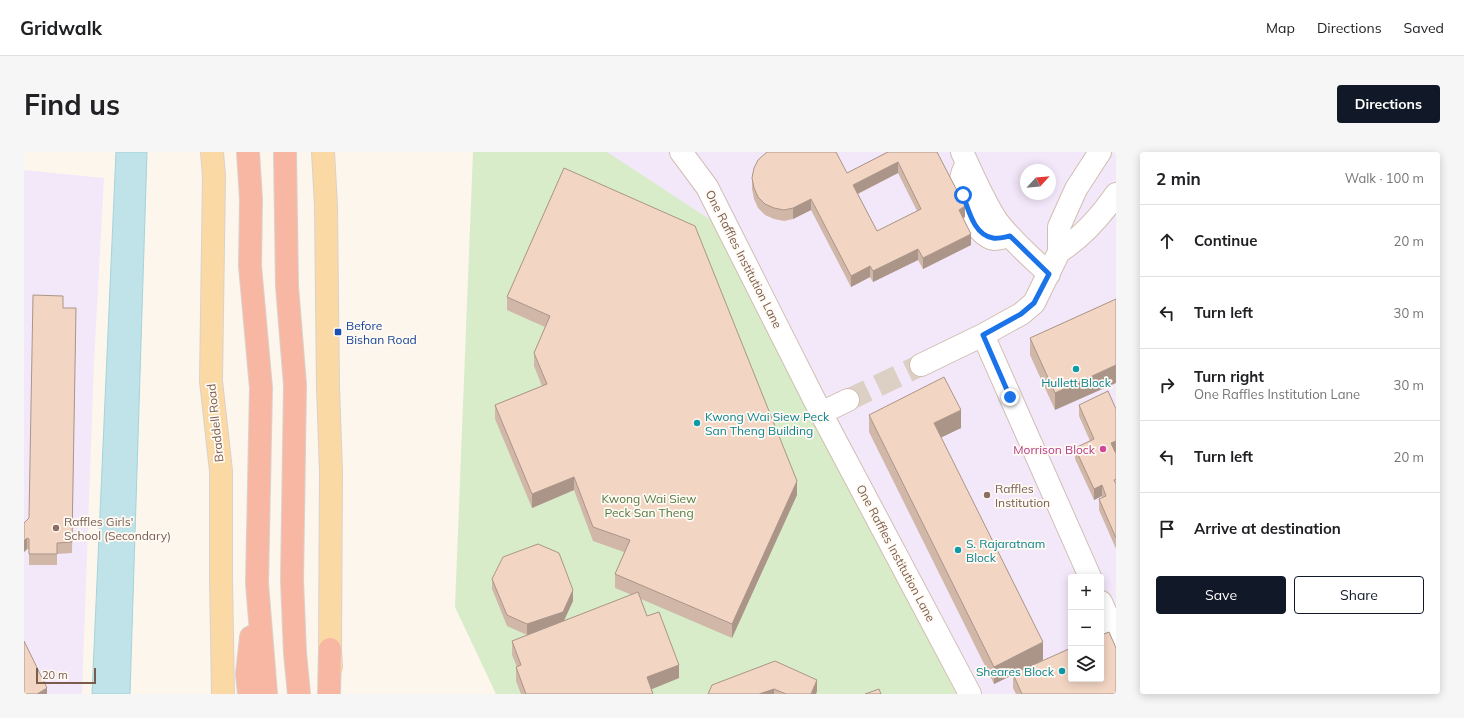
<!DOCTYPE html>
<meta charset="utf-8">
<style>
:root{--surface:#fff;--page:#f6f6f6;--text:#202124;--muted:#757577;--line:#e0e0e0;--accent:#111827}
body{margin:0;font-family:Mulish,sans-serif;background:var(--page);color:var(--text)}
.controls{position:absolute;right:12px;bottom:12px;display:grid;overflow:hidden;border-radius:4px;box-shadow:0 2px 10px #0003}
.controls button{width:36px;height:36px;display:grid;place-items:center;padding:0;border:0;border-bottom:1px solid var(--line);background:var(--surface);color:var(--text);font:20px sans-serif}
.compass{position:absolute;left:996px;top:12px;width:36px;height:36px;border-radius:50%;background:var(--surface);box-shadow:0 2px 10px #0003;rotate:64deg}
.scale{position:absolute;left:12px;bottom:10px;width:60px;box-sizing:border-box;padding-left:4px;border:2px solid #7a5c4d;border-top:0;font-size:11px;line-height:14px;white-space:nowrap;color:#7a5c4d;-webkit-text-stroke:3px #fffaf3;paint-order:stroke}
.stop{position:absolute;width:12px;height:12px;margin:-9px;border:3px solid #1a73e8;border-radius:50%;background:#fff}
.stop.end{background:#1a73e8;border-color:#fff;box-shadow:0 1px 4px #0008}
.list{margin:0;padding:0;list-style:none}
h2{display:flex;justify-content:space-between;align-items:center;height:52px;margin:0;padding:0 16px;font-size:17px}
h2 small{font-size:13px;font-weight:400;color:var(--muted)}
.list li{display:grid;grid-template-columns:26px 1fr auto;gap:12px;align-items:center;box-sizing:border-box;height:72px;padding:0 16px;border-top:1px solid var(--line)}
.list b{display:block;font-size:15px;white-space:nowrap}
.list p{margin:0;font-size:13px;white-space:nowrap;color:var(--muted)}
.list em{font-size:13px;font-style:normal;color:var(--muted)}
.actions{display:flex;gap:8px;padding:12px 16px}
.actions a{flex:1;padding:9px 0;border:1px solid var(--accent);border-radius:4px;text-align:center;font-size:14px;color:var(--accent)}
.actions .main{background:var(--accent);color:#fff}
.icon{flex:none;width:22px;height:22px;fill:none;stroke:currentColor;stroke-width:2;stroke-linecap:round;stroke-linejoin:round}
.map{position:relative;flex:none;width:1092px;height:542px;overflow:hidden;border-radius:4px}
header{display:flex;align-items:center;gap:24px;box-sizing:border-box;height:56px;padding:0 20px;background:var(--surface);border-bottom:1px solid var(--line)}
header strong{font-size:19px}
nav{display:flex;gap:22px;margin-inline-start:auto;font-size:14px}
.intro{display:flex;align-items:center;justify-content:space-between;box-sizing:border-box;height:96px;padding:0 24px}
h1{margin:0;font-size:28px}
.button{padding:10px 18px;border-radius:4px;background:var(--accent);color:#fff;font-size:14px;font-weight:700}
main{display:flex;gap:24px;padding:0 24px}
aside{flex:1;background:var(--surface);border-radius:4px;box-shadow:0 2px 10px #0003}
.map>svg:first-child{display:block}
</style>
<header>
<strong>Gridwalk</strong>
<nav><a>Map</a><a>Directions</a><a>Saved</a></nav>
</header>
<div class="intro"><h1>Find us</h1><a class="button">Directions</a></div>
<main>
<div class="map">
<svg width="1092" height="542" viewBox="0 0 1092 542">
<rect width="100%" height="100%" fill="#fdf6ec"/>
<path fill="#f3e8fa" fill-rule="evenodd" d="M 583,0 L 1092,0 L 1092,542 L 933,542 L 793,260 ZM 1002,18 L 1026,18 L 1026,42 L 1002,42 ZM 1047,425 L 1077,425 L 1077,527 L 1047,527 Z
M 0,18 L 80,26 L 70,210 L 58,542 L 0,542 Z"/>
<path fill="#d8ecc9" d="M 449,0 L 583,0 L 696,74 L 932,542 L 472,542 L 431,455 Z"/>
<path fill="#bfe3e8" stroke="#a5d3da" d="M 92,0 L 123,0 L 106,542 L 68,542 Z"/>
<g fill="none" stroke-linecap="round" stroke-linejoin="round">
<path stroke="#dcd0c4" stroke-width="22" stroke-dasharray="22 11" stroke-linecap="butt" d="M 824,248 L 897,213"/>
<defs>
<path id="minor" d="M 657,0 L 683,35 L 797,261 L 946,542
M 938,0 C 949,23 959,48 973,69 C 988,89 1007,105 1025,122
M 943,11 C 940,17 936,25 937,31 C 937,48 952,84 970,87 C 975,87 981,85 985,84
M 1035,100 C 1058,85 1077,64 1092,42
M 959,183 L 1066,425
M 897,213 L 959,183 L 997,162 L 1010,151 L 1035,100 L 1035,75 L 1052,37 L 1076,0
M 797,261 L 824,248
M 1077,450 L 1092,484"/>
<path id="major" d="M 188,0 L 190,24 L 187,229 L 197,319 L 197,426 L 199,542
M 299,0 L 302,54 L 304,235 L 307,320 L 306,497 L 307,515"/>
<path id="highway" d="M 224,0 L 227,47 L 226,114 L 237,236 L 233,431 L 242,542
M 261,0 L 263,134 L 271,233 L 268,428 L 271,501 L 275,542
M 225,542 L 223,522 L 227,485
M 305,542 L 306,497"/>
</defs>
<use href="#minor" stroke="#d1beb0" stroke-width="24"/>
<use href="#major" stroke="#dad1cd" stroke-width="24"/>
<use href="#highway" stroke="#dad1cd" stroke-width="24"/>
<use href="#minor" stroke="#fff" stroke-width="22"/>
<use href="#major" stroke="#fbd9a5" stroke-width="22"/>
<use href="#highway" stroke="#f7b7a3" stroke-width="22"/>
</g>
<path fill="#d1b7a8" fill-rule="evenodd" d="M 863,0 L 913,0 L 941,65 L 939,66 L 947,93 L 899,117 L 894,108 L 849,130 L 846,125 L 827,135 L 787,58 L 769,67 L 760,69 L 750,67 L 741,63 L 734,56 L 730,47 L 728,37 L 728,26 L 823,21 ZM 874,21 L 893,59 L 853,79 L 834,42 Z
M 540,16 L 773,343 L 708,486 L 617,447 L 623,464 L 655,526 L 628,537 L 629,542 L 497,542 L 492,529 L 492,515 L 493,515 L 488,503 L 488,489 L 503,483 L 483,474 L 468,437 L 468,427 L 549,449 L 539,469 L 608,443 L 591,436 L 591,422 L 600,400 L 569,389 L 550,338 L 508,356 L 471,267 L 471,253 L 518,234 L 510,214 L 510,201 L 521,175 L 483,158 L 483,145 Z
M 1092,147 L 1031,258 L 1006,203 L 1006,186 Z
M 39,156 L 52,156 L 48,401 L 33,402 L 33,413 L 5,413 L 5,398 L 3,397 L 0,400 L 0,371 L 5,366 Z
M 1055,253 L 1092,257 L 1092,300 L 1091,300 L 1092,302 L 1092,397 L 1075,358 L 1075,347 L 1078,346 L 1078,344 L 1070,348 L 1051,307 L 1051,296 L 1066,289 L 1055,264 Z
M 845,263 L 937,276 L 917,285 L 1019,508 L 991,522 L 1092,542 L 992,542 L 989,536 L 989,523 L 970,532 L 845,280 Z
M 688,533 L 793,539 L 792,542 L 684,542 Z"/>
<path fill="#aa9588" d="M 874,10 L 874,21 L 829,44 L 829,33 Z
M 787,47 L 787,58 L 769,67 L 769,56 Z
M 941,54 L 941,65 L 935,69 L 935,58 Z
M 947,82 L 947,93 L 899,117 L 899,106 Z
M 894,97 L 894,108 L 849,130 L 849,119 Z
M 846,114 L 846,125 L 827,135 L 827,124 Z
M 1092,213 L 1092,231 L 1031,258 L 1031,241 Z
M 937,258 L 937,276 L 910,289 L 910,271 Z
M 1092,289 L 1092,300 L 1087,302 L 1087,291 Z
M 550,325 L 550,338 L 508,356 L 508,342 Z
M 773,329 L 773,343 L 708,486 L 708,472 Z
M 1078,333 L 1078,344 L 1070,348 L 1070,337 Z
M 3,386 L 3,397 L 0,400 L 0,389 Z
M 549,438 L 549,449 L 539,471 L 503,483 L 503,472 Z
M 1019,490 L 1019,508 L 970,532 L 970,515 Z
M 655,513 L 655,526 L 623,539 L 623,525 Z
M 793,528 L 793,539 L 792,542 L 787,542 Z
M 23,536 L 23,542 L 13,542 Z
M 750,537 L 750,542 L 735,542 Z"/>
<path fill="#f3d5c3" stroke="#aa9588" fill-rule="evenodd" d="M 743,0 L 812,0 L 823,21 L 864,0 L 913,0 L 941,54 L 935,58 L 947,82 L 899,106 L 894,97 L 849,119 L 846,114 L 827,124 L 787,47 L 769,56 L 760,58 L 750,56 L 741,52 L 734,45 L 730,36 L 728,26 L 730,16 L 734,8 ZM 874,10 L 897,57 L 853,79 L 829,33 Z
M 540,16 L 671,74 L 773,329 L 708,472 L 591,422 L 606,388 L 569,375 L 550,325 L 508,342 L 471,253 L 523,232 L 510,201 L 526,164 L 483,145 Z
M 9,143 L 39,144 L 39,156 L 52,156 L 48,390 L 33,391 L 33,402 L 5,402 L 5,387 L 3,386 L 0,389 L 0,371 L 5,366 Z
M 1092,147 L 1092,213 L 1031,241 L 1006,186 Z
M 920,225 L 937,258 L 910,271 L 1019,490 L 970,515 L 845,263 Z
M 1084,239 L 1092,257 L 1092,289 L 1087,291 L 1092,302 L 1092,327 L 1090,328 L 1092,332 L 1092,386 L 1075,347 L 1082,344 L 1078,333 L 1070,337 L 1051,296 L 1070,287 L 1055,253 Z
M 514,392 L 535,401 L 549,438 L 539,460 L 503,472 L 483,463 L 468,427 L 479,405 Z
M 614,440 L 623,464 L 635,460 L 655,513 L 623,525 L 629,542 L 502,542 L 492,515 L 497,513 L 488,489 Z
M 1085,480 L 1092,496 L 1092,542 L 998,542 L 989,522 L 1047,496 L 1047,527 L 1077,527 L 1077,483 Z
M 0,489 L 23,536 L 13,542 L 0,542 Z
M 751,509 L 793,528 L 787,542 L 762,542 L 750,537 L 735,542 L 684,542 L 688,533 Z
M 855,537 L 857,542 L 841,542 Z"/>
<g fill="none" stroke-linecap="round" stroke-linejoin="round">
<path stroke="#1a73e8" stroke-width="5" d="M 939,43 C 945,59 950,83 969,86 C 974,87 981,85 986,84 L 1025,122 L 1010,151 L 997,162 L 959,183 L 986,245"/>
</g>
<rect fill="#1a4fb4" stroke="#fffaf3" stroke-width="1.5" x="310" y="176" width="8" height="8" rx="2"/>
<g fill="#0f9aa8" stroke="#fffaf3" stroke-width="1.5">
<circle cx="1052" cy="217" r="4"/>
<circle cx="673" cy="271" r="4"/>
<circle cx="934" cy="398" r="4"/>
<circle cx="1038" cy="519" r="4"/>
</g>
<circle fill="#d1479c" stroke="#fffaf3" stroke-width="1.5" cx="1079" cy="297" r="4"/>
<g fill="#8d6e63" stroke="#fffaf3" stroke-width="1.5">
<circle cx="963" cy="343" r="4"/>
<circle cx="32" cy="376" r="4"/>
</g>
<g text-anchor="middle" dominant-baseline="central" stroke-width="3.5" stroke-linejoin="round" paint-order="stroke">
<g font-size="12" fill="#7a5c4d" stroke="#fffaf3">
<text transform="translate(720 107) rotate(63)">One Raffles Institution Lane</text>
<text transform="translate(191 271) rotate(-96)">Braddell Road</text>
<text transform="translate(872 401) rotate(62)">One Raffles Institution Lane</text>
</g>
<g font-size="12" fill="#164399" stroke="#fffaf3" text-anchor="start">
<text x="322" y="173">Before<tspan x="322" dy="14">Bishan Road</tspan></text>
</g>
<g font-size="12" fill="#0d838f" stroke="#fffaf3" text-anchor="start">
<text x="1052" y="230" text-anchor="middle">Hullett Block</text>
<text x="681" y="264">Kwong Wai Siew Peck<tspan x="681" dy="14">San Theng Building</tspan></text>
<text x="942" y="391">S. Rajaratnam<tspan x="942" dy="14">Block</tspan></text>
<text x="1030" y="519" text-anchor="end">Sheares Block</text>
</g>
<g font-size="12" fill="#b23c85" stroke="#fffaf3" text-anchor="end">
<text x="1071" y="297">Morrison Block</text>
</g>
<g font-size="12" fill="#785e54" stroke="#fffaf3" text-anchor="start">
<text x="971" y="336">Raffles<tspan x="971" dy="14">Institution</tspan></text>
<text x="40" y="369">Raffles Girls'<tspan x="40" dy="14">School (Secondary)</tspan></text>
</g>
<g font-size="12" fill="#537a41" stroke="#fffaf3">
<text x="625" y="346">Kwong Wai Siew<tspan x="625" dy="14">Peck San Theng</tspan></text>
</g>
</g>
</svg>
<div class="controls">
<button>+</button>
<button>−</button>
<button><svg class="icon" aria-label="layers" viewBox="0 0 24 24"><path d="M12 4l9 5-9 5-9-5zM3 14l9 5 9-5"/></svg></button>
</div>
<svg class="compass" viewBox="-18 -18 36 36"><path d="M0-13l5 13h-10z" fill="#e53935"/><path d="M0 13l5-13h-10z" fill="#757577"/></svg>
<div class="scale">20 m</div>
<div class="stop" style="left:939px;top:43px"></div>
<div class="stop end" style="left:986px;top:245px"></div>
</div>
<aside>
<h2>2 min<small>Walk · 100 m</small></h2>
<ul class="list">
<li><svg class="icon" aria-label="ahead" viewBox="0 0 24 24"><path d="M12 20V5M6 11l6-6 6 6"/></svg><div><b>Continue</b></div><em>20 m</em></li>
<li><svg class="icon" aria-label="left" viewBox="0 0 24 24"><path d="M17 20v-9H6M10 6l-5 5 5 5"/></svg><div><b>Turn left</b></div><em>30 m</em></li>
<li><svg class="icon" aria-label="right" viewBox="0 0 24 24"><path d="M7 20v-9h11M14 6l5 5-5 5"/></svg><div><b>Turn right</b><p>One Raffles Institution Lane</p></div><em>30 m</em></li>
<li><svg class="icon" aria-label="left" viewBox="0 0 24 24"><path d="M17 20v-9H6M10 6l-5 5 5 5"/></svg><div><b>Turn left</b></div><em>20 m</em></li>
<li><svg class="icon" aria-label="arrive" viewBox="0 0 24 24"><path d="M6 21V4h12l-3 4 3 4H6"/></svg><div><b>Arrive at destination</b></div></li>
</ul>
<div class="actions"><a class="main">Save</a><a>Share</a></div>
</aside>
</main>
